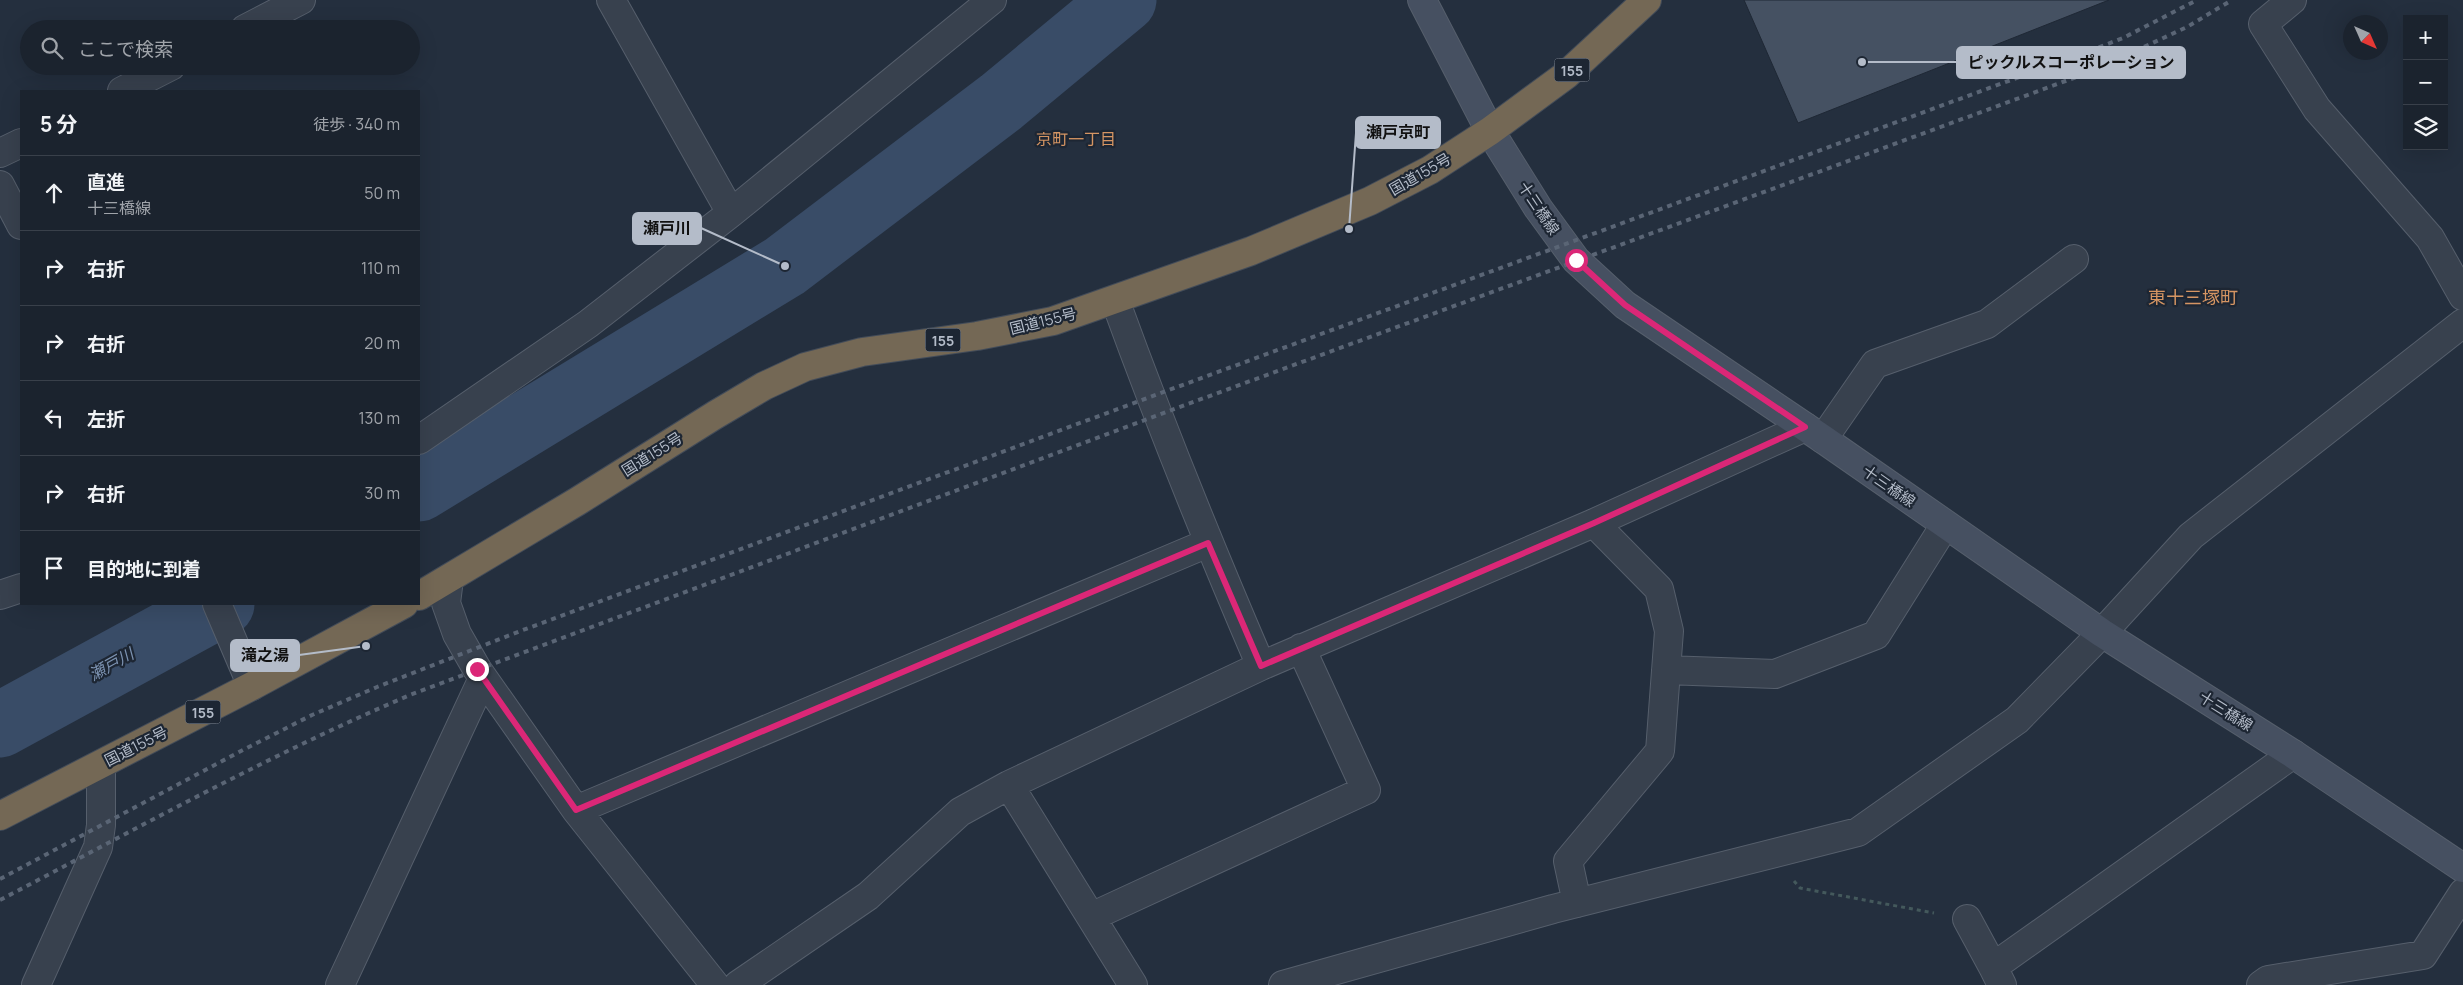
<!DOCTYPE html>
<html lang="ja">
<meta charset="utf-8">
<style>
:root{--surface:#1b232e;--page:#282f3a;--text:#f1f3f6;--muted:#a0a4aa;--line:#39404a}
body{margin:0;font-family:Manrope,"Noto Sans JP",sans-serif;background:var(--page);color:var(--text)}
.controls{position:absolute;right:15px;top:15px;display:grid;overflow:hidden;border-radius:0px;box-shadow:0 5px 20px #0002}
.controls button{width:45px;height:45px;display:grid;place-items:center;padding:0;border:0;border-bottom:1px solid var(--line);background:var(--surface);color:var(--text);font:25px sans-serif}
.compass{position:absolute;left:2343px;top:15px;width:45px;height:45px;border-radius:50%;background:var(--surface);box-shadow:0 5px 20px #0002;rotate:135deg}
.stop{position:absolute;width:15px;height:15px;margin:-11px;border:4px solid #db2777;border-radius:50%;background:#fff}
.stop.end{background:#db2777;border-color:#fff;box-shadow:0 1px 5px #0008}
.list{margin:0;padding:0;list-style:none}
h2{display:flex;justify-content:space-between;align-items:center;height:65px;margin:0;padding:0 20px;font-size:21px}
h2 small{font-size:16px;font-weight:400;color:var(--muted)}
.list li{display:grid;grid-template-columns:32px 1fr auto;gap:15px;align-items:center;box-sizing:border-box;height:75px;padding:0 20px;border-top:1px solid var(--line)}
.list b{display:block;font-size:19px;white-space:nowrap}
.list p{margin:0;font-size:16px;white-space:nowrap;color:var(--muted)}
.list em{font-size:16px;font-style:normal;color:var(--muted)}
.icon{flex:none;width:28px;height:28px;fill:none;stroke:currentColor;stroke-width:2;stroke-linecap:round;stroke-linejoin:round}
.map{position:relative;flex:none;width:2463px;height:985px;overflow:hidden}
.search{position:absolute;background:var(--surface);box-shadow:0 5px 20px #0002;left:20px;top:20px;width:400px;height:55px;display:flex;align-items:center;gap:12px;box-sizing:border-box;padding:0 18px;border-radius:28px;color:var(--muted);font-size:19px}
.panel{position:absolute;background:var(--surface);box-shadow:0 5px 20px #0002;left:20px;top:90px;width:400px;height:515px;border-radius:0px}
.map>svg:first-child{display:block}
</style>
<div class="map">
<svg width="2463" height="985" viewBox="0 0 2463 985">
<rect width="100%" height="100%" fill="#242f3e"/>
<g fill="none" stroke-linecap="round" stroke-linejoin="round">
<path stroke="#394c67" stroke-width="65" d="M 419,489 L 785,266 L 1001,102 L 1124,0
M 0,725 L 222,604"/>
</g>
<path fill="#455162" stroke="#1f2835" d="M 1744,0 L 2109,0 L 1798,123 Z"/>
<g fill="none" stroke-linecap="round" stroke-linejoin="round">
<defs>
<path id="street" d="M 611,0 L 731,213
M 2292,0 L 2263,24 L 2317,109 L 2430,238 L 2463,296
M 245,29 L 301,0
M 122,91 L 171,66
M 0,153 L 21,143
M 0,185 L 21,225
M 1115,300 C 1160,424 1209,545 1261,666
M 1823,439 L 1875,364 L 1987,324 L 2074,259
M 419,440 L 588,324 L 731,213 L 992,0
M 449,579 L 446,603 L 457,634 L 477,669 L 576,810 L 715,985
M 0,595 L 21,588
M 217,604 L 252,686
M 1666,670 L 1775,674 L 1876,635 L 1945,525
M 1009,785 L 1133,985
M 576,810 L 1208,543
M 1577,903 L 1568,861 L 1660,751 L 1669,631 L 1659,589 L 1594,523
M 1091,917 L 1366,790 L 1301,648
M 1967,919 L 1993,967
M 36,985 L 98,847 L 101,825 L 101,765
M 340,985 L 483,678
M 738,985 L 868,896 L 960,812 L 1009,785 L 1261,666 L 1594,523 L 1805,427
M 1283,985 L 1553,909 L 1858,832 L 2017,720 L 2102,633 L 2191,536 L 2463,323
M 2002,985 L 1993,967 L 2293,754
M 2261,985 L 2268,980 L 2423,955 L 2463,893"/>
<path id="secondary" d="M 1422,0 L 1490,131 L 1538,208 L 1576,260 L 1625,305 L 1823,439 L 2102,633 L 2293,754 L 2463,868"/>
<path id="highway" d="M 419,596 L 578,501 L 715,415 L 764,386 L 805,367 L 862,352 L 977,336 L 1053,321 L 1251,251 L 1370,201 L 1430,170 L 1490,131 L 1566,75 L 1647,0
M 0,816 L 252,686 L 404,604"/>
</defs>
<use href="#street" stroke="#565f6c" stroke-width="30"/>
<use href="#secondary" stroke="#565f6c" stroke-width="30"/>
<use href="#highway" stroke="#434c59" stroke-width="30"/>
<path stroke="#44595c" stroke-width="3" stroke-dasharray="4 4" stroke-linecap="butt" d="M 1794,881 L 1800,888 L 1934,913"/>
<use href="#street" stroke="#38414e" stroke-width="28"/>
<use href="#secondary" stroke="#465061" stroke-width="28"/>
<use href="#highway" stroke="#746855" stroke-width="28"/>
<path stroke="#5a6575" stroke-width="4" stroke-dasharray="5 5" stroke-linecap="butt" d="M 0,879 L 241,751 L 312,715 L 377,687 L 523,630 L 1150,397 L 2079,55 L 2123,38 L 2197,0
M 0,900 C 136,829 269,755 410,695 L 1158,415 L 2090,72 L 2187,27 L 2232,0"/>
</g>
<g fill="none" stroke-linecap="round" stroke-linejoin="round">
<path stroke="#db2777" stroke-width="6" d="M 477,669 L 576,810 L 1208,543 L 1261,666 L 1594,523 L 1805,427 L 1625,305 L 1576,260"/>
</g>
<g text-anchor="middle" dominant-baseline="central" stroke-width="4.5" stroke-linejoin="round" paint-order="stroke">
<g fill="#1d2633" stroke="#878f9c" stroke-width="1">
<rect x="1554.5" y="58.5" width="35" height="23" rx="4"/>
<rect x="925.5" y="328.5" width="35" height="23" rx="4"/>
<rect x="185.5" y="700.5" width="35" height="23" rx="4"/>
</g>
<g font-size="14" font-weight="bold" fill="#b4bcc9">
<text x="1572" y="70">155</text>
<text x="943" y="340">155</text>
<text x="203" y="712">155</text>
</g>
<g font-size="15" fill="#b4bcc9" stroke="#1d2633">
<text transform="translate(1420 174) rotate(-30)">国道155号</text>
<text transform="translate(1539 208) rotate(56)">十三橋線</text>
<text transform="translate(1043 321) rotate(-14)">国道155号</text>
<text transform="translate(652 454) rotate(-32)">国道155号</text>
<text transform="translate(1889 486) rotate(35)">十三橋線</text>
<text transform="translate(2226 711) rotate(32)">十三橋線</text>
<text transform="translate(136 746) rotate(-27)">国道155号</text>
</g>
<g font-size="16" fill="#d59563" stroke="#1d2633">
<text x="1076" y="139">京町一丁目</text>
</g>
<g font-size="16" font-style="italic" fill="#7c92b1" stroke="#1d2633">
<text transform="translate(111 664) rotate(-29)">瀬戸川</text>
</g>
<g font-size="18" fill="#d59563" stroke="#1d2633">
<text x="2193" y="297">東十三塚町</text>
</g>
</g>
<path fill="none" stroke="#b4bcc9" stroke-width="2" d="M1862 62L1957 62M1349 229L1356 133M785 266L701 228M366 646L299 655"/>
<g fill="#b4bcc9" stroke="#1d2633" stroke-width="2">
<circle cx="1862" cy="62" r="5"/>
<circle cx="1349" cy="229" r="5"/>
<circle cx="785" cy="266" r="5"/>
<circle cx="366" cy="646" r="5"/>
</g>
<g fill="#b4bcc9" stroke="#b4bcc9" stroke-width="2">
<rect x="1957" y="47" width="228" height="31" rx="5"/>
<rect x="1356" y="117" width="84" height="31" rx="5"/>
<rect x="633" y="213" width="68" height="31" rx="5"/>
<rect x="231" y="640" width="68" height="31" rx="5"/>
</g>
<g font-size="16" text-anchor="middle" font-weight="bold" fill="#111">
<text x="2071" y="68">ピックルスコーポレーション</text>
<text x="1398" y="138">瀬戸京町</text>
<text x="667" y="234">瀬戸川</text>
<text x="265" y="661">滝之湯</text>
</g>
</svg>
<div class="controls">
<button>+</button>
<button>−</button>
<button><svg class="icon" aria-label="layers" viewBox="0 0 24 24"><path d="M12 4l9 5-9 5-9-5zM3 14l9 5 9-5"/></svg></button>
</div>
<svg class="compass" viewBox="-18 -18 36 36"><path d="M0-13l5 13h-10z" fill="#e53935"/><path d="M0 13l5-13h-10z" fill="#a0a4aa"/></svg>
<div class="stop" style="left:1576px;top:260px"></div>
<div class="stop end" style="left:477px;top:669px"></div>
<div class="search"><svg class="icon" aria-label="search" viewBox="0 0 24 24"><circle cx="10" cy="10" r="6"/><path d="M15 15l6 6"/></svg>ここで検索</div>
<section class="panel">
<h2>5 分<small>徒歩 · 340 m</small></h2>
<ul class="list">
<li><svg class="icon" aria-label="ahead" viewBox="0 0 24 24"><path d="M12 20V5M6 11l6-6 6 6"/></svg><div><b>直進</b><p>十三橋線</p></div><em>50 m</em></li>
<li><svg class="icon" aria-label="right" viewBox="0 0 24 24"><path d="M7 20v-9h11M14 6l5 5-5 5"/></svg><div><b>右折</b></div><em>110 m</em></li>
<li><svg class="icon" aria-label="right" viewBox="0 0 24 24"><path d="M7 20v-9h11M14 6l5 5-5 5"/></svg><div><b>右折</b></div><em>20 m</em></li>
<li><svg class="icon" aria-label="left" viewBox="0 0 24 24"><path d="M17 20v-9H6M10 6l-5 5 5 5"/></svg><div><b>左折</b></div><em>130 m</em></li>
<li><svg class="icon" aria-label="right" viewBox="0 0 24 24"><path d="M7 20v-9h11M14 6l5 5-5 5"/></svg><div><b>右折</b></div><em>30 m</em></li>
<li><svg class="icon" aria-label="arrive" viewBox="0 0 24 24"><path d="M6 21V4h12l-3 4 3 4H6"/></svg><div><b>目的地に到着</b></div></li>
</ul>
</section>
</div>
